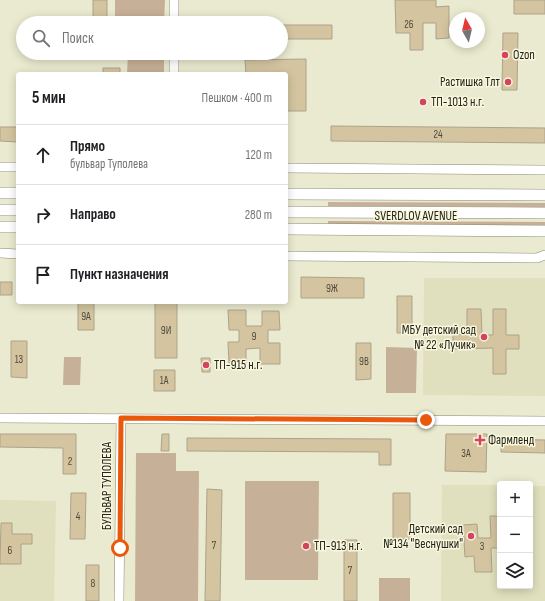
<!DOCTYPE html>
<html lang="ru">
<meta charset="utf-8">
<style>
:root{--surface:#fff;--page:#f2f2f2;--text:#202124;--muted:#757577;--line:#e0e0e0}
body{margin:0;font-family:"Sofia Sans Condensed",sans-serif;background:var(--page);color:var(--text)}
.controls{position:absolute;right:12px;bottom:12px;display:grid;overflow:hidden;border-radius:4px;box-shadow:0 2px 10px #0003}
.controls button{width:36px;height:36px;display:grid;place-items:center;padding:0;border:0;border-bottom:1px solid var(--line);background:var(--surface);color:var(--text);font:20px sans-serif}
.compass{position:absolute;left:449px;top:12px;width:36px;height:36px;border-radius:50%;background:var(--surface);box-shadow:0 2px 10px #0003;rotate:352deg}
.stop{position:absolute;width:12px;height:12px;margin:-9px;border:3px solid #ea580c;border-radius:50%;background:#fff}
.stop.end{background:#ea580c;border-color:#fff;box-shadow:0 1px 4px #0008}
.list{margin:0;padding:0;list-style:none}
h2{display:flex;justify-content:space-between;align-items:center;height:52px;margin:0;padding:0 16px;font-size:17px}
h2 small{font-size:13px;font-weight:400;color:var(--muted)}
.list li{display:grid;grid-template-columns:26px 1fr auto;gap:12px;align-items:center;box-sizing:border-box;height:60px;padding:0 16px;border-top:1px solid var(--line)}
.list b{display:block;font-size:15px;white-space:nowrap}
.list p{margin:0;font-size:13px;white-space:nowrap;color:var(--muted)}
.list em{font-size:13px;font-style:normal;color:var(--muted)}
.icon{flex:none;width:22px;height:22px;fill:none;stroke:currentColor;stroke-width:2;stroke-linecap:round;stroke-linejoin:round}
.map{position:relative;flex:none;width:545px;height:601px;overflow:hidden}
.search{position:absolute;background:var(--surface);box-shadow:0 2px 10px #0003;left:16px;top:16px;width:272px;height:44px;display:flex;align-items:center;gap:10px;box-sizing:border-box;padding:0 14px;border-radius:22px;color:var(--muted);font-size:15px}
.panel{position:absolute;background:var(--surface);box-shadow:0 2px 10px #0003;left:16px;top:72px;width:272px;height:232px;border-radius:4px}
.map>svg:first-child{display:block}
</style>
<div class="map">
<svg width="545" height="601" viewBox="0 0 545 601">
<rect width="100%" height="100%" fill="#eaead0"/>
<path fill="#e0e0be" d="M 424,278 L 545,278 L 545,396 L 423,395 Z
M 442,485 L 500,485 L 500,586 L 530,586 L 530,486 L 545,486 L 545,601 L 441,601 Z
M 0,500 L 56,501 L 54,601 L 0,601 Z"/>
<path fill="#c7b098" d="M 115,0 L 165,0 L 164,23 L 115,23 Z
M 128,53 L 164,53 L 164,74 L 127,74 Z
M 328,202 L 545,203 L 545,207 L 328,206 Z
M 328,221 L 545,222 L 545,226 L 328,225 Z
M 386,347 L 417,348 L 416,393 L 386,393 Z
M 64,357 L 81,357 L 80,385 L 63,385 Z
M 136,453 L 176,453 L 176,471 L 199,471 L 198,601 L 135,601 Z
M 245,481 L 319,481 L 318,580 L 245,580 Z
M 379,578 L 410,578 L 410,601 L 379,601 Z"/>
<path fill="#d4c5a0" stroke="#aca28b" d="M 93,0 L 107,0 L 107,23 L 93,23 Z
M 395,0 L 436,0 L 436,7 L 449,6 L 449,38 L 436,39 L 436,23 L 423,23 L 423,50 L 410,50 L 410,33 L 396,33 Z
M 514,0 L 545,0 L 545,14 L 514,14 Z
M 281,25 L 332,25 L 332,39 L 281,39 Z
M 503,33 L 518,33 L 517,90 L 502,90 Z
M 306,59 L 306,111 L 286,111 L 286,74 L 246,74 L 245,60 Z
M 103,68 L 120,68 L 120,74 L 103,74 Z
M 331,126 L 545,128 L 545,143 L 331,141 Z
M 0,127 L 18,127 L 18,142 L 0,141 Z
M 301,277 L 364,278 L 364,298 L 301,298 Z
M 0,282 L 12,282 L 12,295 L 0,295 Z
M 397,296 L 412,296 L 412,333 L 397,333 Z
M 78,302 L 94,302 L 94,330 L 78,330 Z
M 155,302 L 177,302 L 177,358 L 155,358 Z
M 467,309 L 481,309 L 482,335 L 493,335 L 493,309 L 506,309 L 506,335 L 519,335 L 519,349 L 506,349 L 506,374 L 493,374 L 493,348 L 453,349 L 453,335 L 467,334 Z
M 228,310 L 246,310 L 246,326 L 262,326 L 262,311 L 279,311 L 280,330 L 268,330 L 268,343 L 280,343 L 280,364 L 260,364 L 260,348 L 246,349 L 246,363 L 229,363 L 228,342 L 239,342 L 239,330 L 229,330 Z
M 11,341 L 27,341 L 27,378 L 11,377 Z
M 356,343 L 371,343 L 371,379 L 356,380 Z
M 201,358 L 210,358 L 210,372 L 202,372 Z
M 154,370 L 175,370 L 175,391 L 154,391 Z
M 0,434 L 76,434 L 76,474 L 63,474 L 63,448 L 0,447 Z
M 162,434 L 169,434 L 169,451 L 161,451 Z
M 446,434 L 487,434 L 486,472 L 445,471 Z
M 187,438 L 391,439 L 391,465 L 379,465 L 379,452 L 187,451 Z
M 501,439 L 545,440 L 545,453 L 501,452 Z
M 207,489 L 222,490 L 220,601 L 205,601 Z
M 71,493 L 86,493 L 85,539 L 70,539 Z
M 393,493 L 410,493 L 410,539 L 393,539 Z
M 490,516 L 500,516 L 500,548 L 491,548 L 492,572 L 475,572 L 474,556 L 465,557 L 463,525 L 477,524 L 478,538 L 491,538 Z
M 1,523 L 12,523 L 12,534 L 32,534 L 32,544 L 21,544 L 21,564 L 0,564 Z
M 344,540 L 357,540 L 357,601 L 344,601 Z
M 86,565 L 99,565 L 99,601 L 86,601 Z"/>
<g fill="none" stroke-linecap="round" stroke-linejoin="round">
<defs>
<path id="minor" d="M 174,0 L 174,23
M 174,53 L 174,74
M 0,167 L 18,167
M 286,168 L 545,170
M 0,253 L 18,254
M 286,256 L 537,258 L 545,255
M 0,418 L 545,421
M 119,601 L 121,418"/>
<path id="major" d="M 0,193 L 18,193
M 286,194 L 545,195
M 0,210 L 18,210
M 286,212 L 545,213
M 0,227 L 18,227
M 286,229 L 545,231"/>
</defs>
<use href="#minor" stroke="#898971" stroke-width="10"/>
<use href="#major" stroke="#898971" stroke-width="12"/>
<use href="#minor" stroke="#fff" stroke-width="9"/>
<use href="#major" stroke="#fff" stroke-width="11"/>
</g>
<g fill="none" stroke-linecap="round" stroke-linejoin="round">
<path stroke="#ea580c" stroke-width="5" d="M 120,548 L 121,418 L 426,420"/>
</g>
<g fill="#d44461" stroke="#f8f7dd" stroke-width="1.5">
<circle cx="505" cy="55" r="4"/>
<circle cx="508" cy="82" r="4"/>
<circle cx="423" cy="102" r="4"/>
<circle cx="484" cy="337" r="4"/>
<circle cx="206" cy="365" r="4"/>
<path d="M478 434h4v4h4v4h-4v4h-4v-4h-4v-4h4z"/>
<circle cx="471" cy="536" r="4"/>
<circle cx="306" cy="546" r="4"/>
</g>
<g text-anchor="middle" dominant-baseline="central" stroke-width="3" stroke-linejoin="round" paint-order="stroke">
<g font-size="11" fill="#4f4c3c">
<text x="409" y="24">26</text>
<text x="438" y="134">24</text>
<text x="332" y="288">9Ж</text>
<text x="86" y="316">9А</text>
<text x="166" y="330">9И</text>
<text x="254" y="336">9</text>
<text x="19" y="359">13</text>
<text x="364" y="361">9В</text>
<text x="164" y="380">1А</text>
<text x="466" y="453">3А</text>
<text x="70" y="461">2</text>
<text x="78" y="516">4</text>
<text x="214" y="545">7</text>
<text x="482" y="546">3</text>
<text x="10" y="550">6</text>
<text x="350" y="570">7</text>
<text x="93" y="583">8</text>
</g>
<g font-size="13" fill="#23231a" stroke="#f8f7dd" text-anchor="start">
<text x="513" y="55">Ozon</text>
<text x="500" y="82" text-anchor="end">Растишка Тлт</text>
<text x="431" y="102">ТП-1013 н.г.</text>
<text x="476" y="330" text-anchor="end">МБУ детский сад<tspan x="476" dy="15">№ 22 «Лучик»</tspan></text>
<text x="214" y="365">ТП-915 н.г.</text>
<text x="488" y="440">Фармленд</text>
<text x="463" y="529" text-anchor="end">Детский сад<tspan x="463" dy="15">№134 "Веснушки"</tspan></text>
<text x="314" y="546">ТП-913 н.г.</text>
</g>
<g font-size="13" fill="#23231a" stroke="#f8f7dd">
<text x="416" y="216">SVERDLOV AVENUE</text>
<text transform="translate(107 486) rotate(-90)">БУЛЬВАР ТУПОЛЕВА</text>
</g>
</g>
</svg>
<div class="controls">
<button>+</button>
<button>−</button>
<button><svg class="icon" aria-label="layers" viewBox="0 0 24 24"><path d="M12 4l9 5-9 5-9-5zM3 14l9 5 9-5"/></svg></button>
</div>
<svg class="compass" viewBox="-18 -18 36 36"><path d="M0-13l5 13h-10z" fill="#e53935"/><path d="M0 13l5-13h-10z" fill="#757577"/></svg>
<div class="stop" style="left:120px;top:548px"></div>
<div class="stop end" style="left:426px;top:420px"></div>
<div class="search"><svg class="icon" aria-label="search" viewBox="0 0 24 24"><circle cx="10" cy="10" r="6"/><path d="M15 15l6 6"/></svg>Поиск</div>
<section class="panel">
<h2>5 мин<small>Пешком · 400 m</small></h2>
<ul class="list">
<li><svg class="icon" aria-label="ahead" viewBox="0 0 24 24"><path d="M12 20V5M6 11l6-6 6 6"/></svg><div><b>Прямо</b><p>бульвар Туполева</p></div><em>120 m</em></li>
<li><svg class="icon" aria-label="right" viewBox="0 0 24 24"><path d="M7 20v-9h11M14 6l5 5-5 5"/></svg><div><b>Направо</b></div><em>280 m</em></li>
<li><svg class="icon" aria-label="arrive" viewBox="0 0 24 24"><path d="M6 21V4h12l-3 4 3 4H6"/></svg><div><b>Пункт назначения</b></div></li>
</ul>
</section>
</div>
